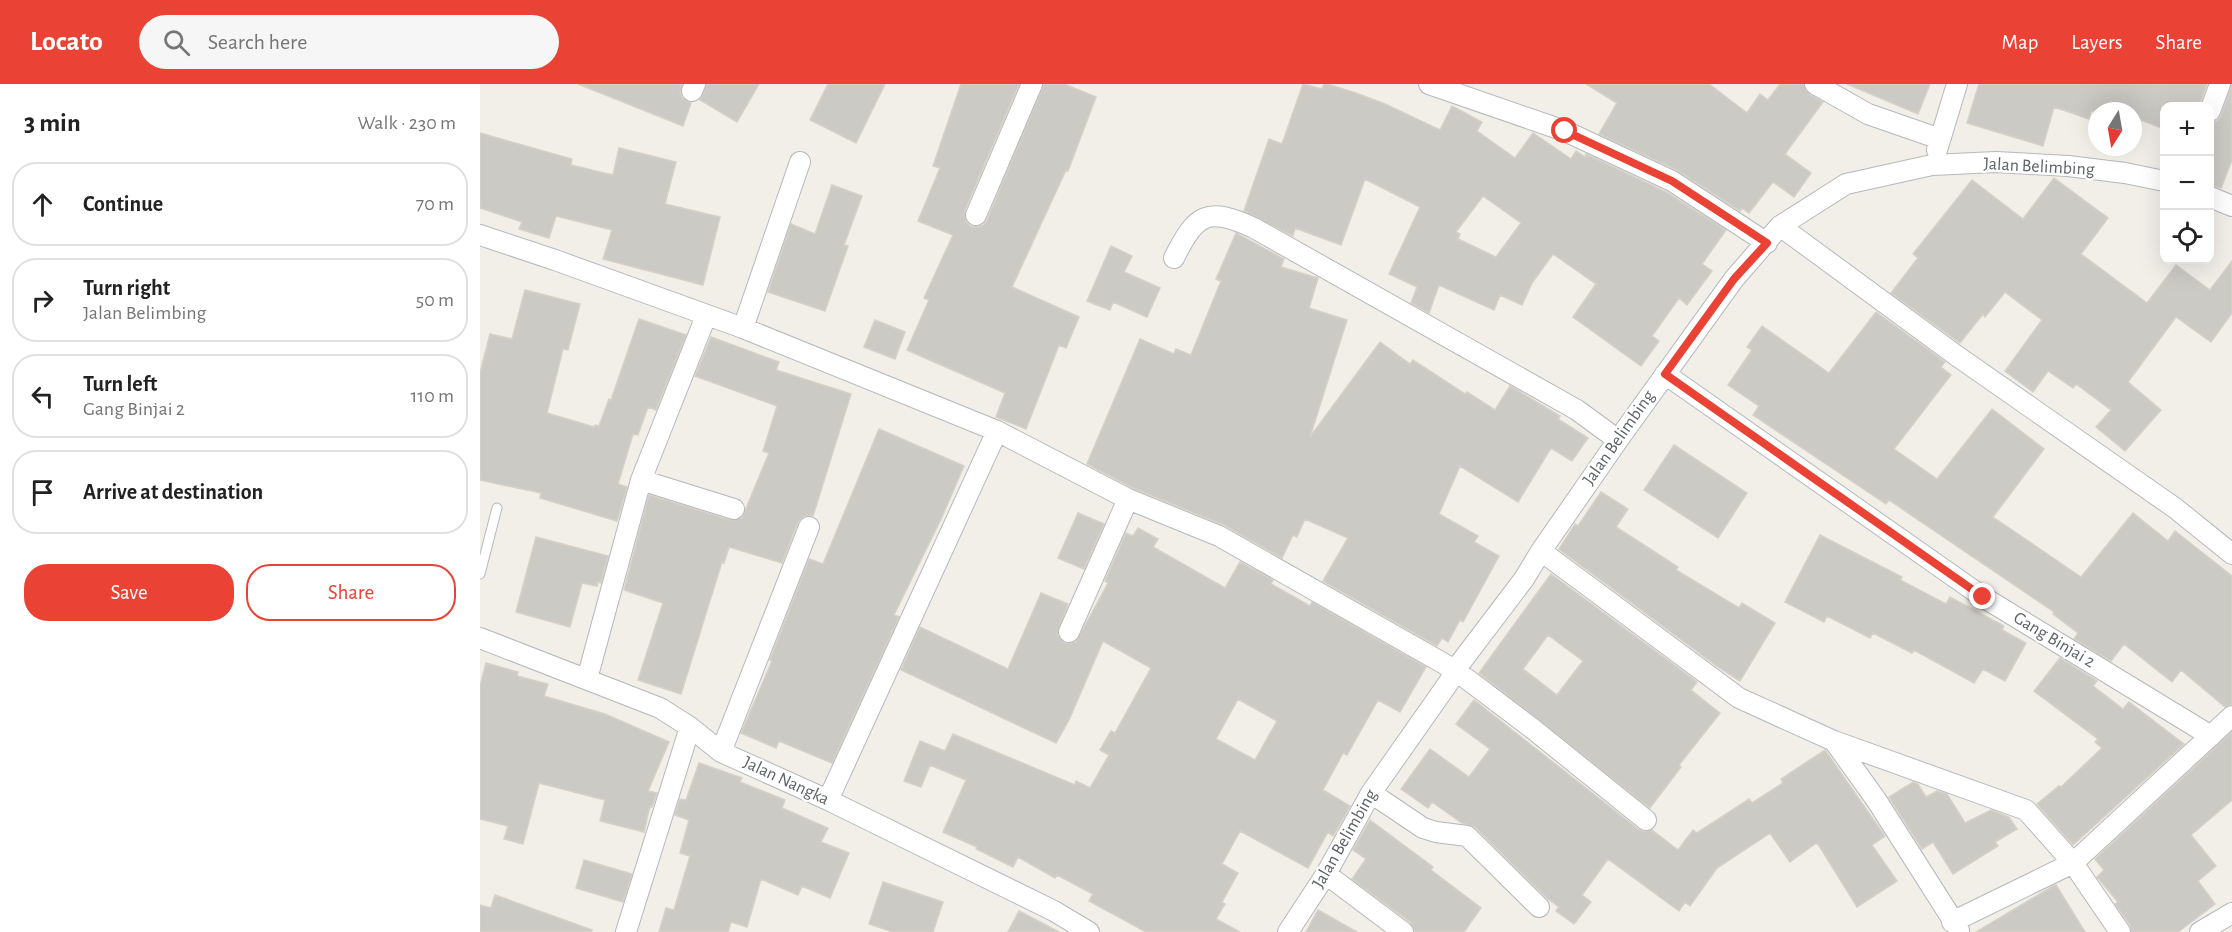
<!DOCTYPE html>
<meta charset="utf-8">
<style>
:root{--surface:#fff;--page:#f6f6f6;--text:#222;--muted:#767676;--line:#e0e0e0;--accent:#ea4335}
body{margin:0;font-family:"Alegreya Sans",sans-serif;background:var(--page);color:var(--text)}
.controls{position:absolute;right:18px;top:18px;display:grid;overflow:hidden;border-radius:12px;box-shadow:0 6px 24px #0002}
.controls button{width:54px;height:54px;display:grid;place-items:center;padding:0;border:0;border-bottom:2px solid var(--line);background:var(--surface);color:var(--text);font:30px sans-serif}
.compass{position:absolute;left:1608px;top:18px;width:54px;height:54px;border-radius:50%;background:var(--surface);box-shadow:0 6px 24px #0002;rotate:191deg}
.stop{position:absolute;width:18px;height:18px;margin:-14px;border:4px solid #ea4335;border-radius:50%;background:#fff}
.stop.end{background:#ea4335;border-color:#fff;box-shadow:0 2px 6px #0008}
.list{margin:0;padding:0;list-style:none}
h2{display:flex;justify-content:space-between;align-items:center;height:78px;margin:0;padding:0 24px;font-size:26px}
h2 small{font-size:20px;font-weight:400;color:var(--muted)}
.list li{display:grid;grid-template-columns:39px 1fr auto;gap:18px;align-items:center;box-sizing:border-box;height:84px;margin:0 12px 12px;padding:0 12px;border:2px solid var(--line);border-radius:24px}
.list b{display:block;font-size:22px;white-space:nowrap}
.list p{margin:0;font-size:20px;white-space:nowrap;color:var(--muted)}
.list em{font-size:20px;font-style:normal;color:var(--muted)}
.actions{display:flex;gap:12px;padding:18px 24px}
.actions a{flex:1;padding:14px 0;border:2px solid var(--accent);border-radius:24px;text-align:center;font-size:21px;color:var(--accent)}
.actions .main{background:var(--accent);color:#fff}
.icon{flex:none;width:33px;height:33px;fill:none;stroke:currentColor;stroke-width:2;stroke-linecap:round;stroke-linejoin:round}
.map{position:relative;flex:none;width:1752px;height:848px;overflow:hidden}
header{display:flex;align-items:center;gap:36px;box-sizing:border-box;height:84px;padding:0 30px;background:var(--accent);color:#fff}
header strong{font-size:28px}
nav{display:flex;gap:33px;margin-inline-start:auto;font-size:21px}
.search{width:420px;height:54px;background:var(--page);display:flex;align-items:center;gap:15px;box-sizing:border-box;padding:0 21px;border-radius:33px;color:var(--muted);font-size:22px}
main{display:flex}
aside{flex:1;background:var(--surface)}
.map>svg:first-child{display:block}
</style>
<header>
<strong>Locato</strong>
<div class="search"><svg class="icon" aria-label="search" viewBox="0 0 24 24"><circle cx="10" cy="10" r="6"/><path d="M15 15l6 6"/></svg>Search here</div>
<nav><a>Map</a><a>Layers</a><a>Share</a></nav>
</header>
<main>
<aside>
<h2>3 min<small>Walk · 230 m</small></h2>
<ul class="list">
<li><svg class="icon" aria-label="ahead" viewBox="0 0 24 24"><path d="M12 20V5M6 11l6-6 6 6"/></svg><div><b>Continue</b></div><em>70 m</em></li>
<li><svg class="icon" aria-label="right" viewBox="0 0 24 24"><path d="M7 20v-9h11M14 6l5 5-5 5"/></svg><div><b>Turn right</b><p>Jalan Belimbing</p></div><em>50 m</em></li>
<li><svg class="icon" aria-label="left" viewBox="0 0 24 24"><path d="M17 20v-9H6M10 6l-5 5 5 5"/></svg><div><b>Turn left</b><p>Gang Binjai 2</p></div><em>110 m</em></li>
<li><svg class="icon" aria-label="arrive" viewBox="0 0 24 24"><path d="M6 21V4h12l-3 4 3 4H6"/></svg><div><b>Arrive at destination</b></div></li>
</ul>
<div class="actions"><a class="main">Save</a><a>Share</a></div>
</aside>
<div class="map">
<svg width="1752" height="848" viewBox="0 0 1752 848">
<rect width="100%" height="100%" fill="#f1efe8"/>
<path fill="#cccac5" stroke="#d6d1c6" stroke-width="1.5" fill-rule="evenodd" d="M 98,0 L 202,0 L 200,8 L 202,14 L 211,19 L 203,42 Z
M 227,0 L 279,0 L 257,38 L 220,16 Z
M 348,0 L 405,0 L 376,59 L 330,36 Z
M 481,0 L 539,0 L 485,126 L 486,138 L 491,142 L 497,143 L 503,141 L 507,136 L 564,0 L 584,0 L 616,13 L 588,87 L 586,86 L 532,203 L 599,233 L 586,264 L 579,261 L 546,345 L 516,333 L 525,309 L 427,266 L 449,216 L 444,214 L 473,151 L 438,137 L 460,84 L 453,82 Z
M 823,0 L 842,5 L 844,0 L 847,0 L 876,9 L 905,20 L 960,46 L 972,22 L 1002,38 L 997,47 L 1035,74 L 1053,49 L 1091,75 L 1096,67 L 1105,73 L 1106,70 L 1186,108 L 1246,146 L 1222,180 L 1232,187 L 1207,221 L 1199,214 L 1172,252 L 1179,257 L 1161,282 L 1093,233 L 1116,200 L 1073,170 L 1052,199 L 1042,221 L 1020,211 L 1014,226 L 959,201 L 949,229 L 931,219 L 937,203 L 909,190 L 940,123 L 885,95 L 861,161 L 815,144 L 813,152 L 764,127 L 789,55 L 802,60 ZM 1003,112 L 1041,139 L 1016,173 L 978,155 L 980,150 L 976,148 Z
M 1106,0 L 1229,0 L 1267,29 L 1280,10 L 1288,16 L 1300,0 L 1323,0 L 1329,10 L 1343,18 L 1305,70 L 1331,89 L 1314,113 L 1293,98 L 1269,129 L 1262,124 L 1260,127 L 1197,86 L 1119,50 L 1137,19 Z
M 1367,0 L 1450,0 L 1438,30 Z
M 1499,0 L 1727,0 L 1719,22 L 1684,22 L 1684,45 L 1653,33 L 1653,27 L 1611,27 L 1609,35 L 1574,23 L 1563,62 L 1487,39 Z
M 1752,0 L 1752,76 L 1741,104 L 1730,101 L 1730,39 L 1737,37 L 1741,32 Z
M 0,49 L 92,75 L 91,81 L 133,91 L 139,64 L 196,78 L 185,120 L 240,133 L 223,201 L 123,175 L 132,146 L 76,132 L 69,154 L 39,145 L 42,138 L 0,124 Z
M 1574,94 L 1628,134 L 1601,170 L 1667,219 L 1696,181 L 1730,206 L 1752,177 L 1752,229 L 1731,258 L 1696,233 L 1648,298 L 1681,326 L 1645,367 L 1616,343 L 1631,326 L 1596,300 L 1593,304 L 1568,287 L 1553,308 L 1525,287 L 1562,236 L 1525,208 L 1505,233 L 1503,230 L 1480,259 L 1411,209 L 1438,174 L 1433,170 L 1492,96 L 1543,135 Z
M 352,101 L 382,112 L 364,161 L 368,162 L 345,227 L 288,208 L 311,140 L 335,150 Z
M 756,149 L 804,175 L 801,183 L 838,194 L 829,224 L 867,236 L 830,353 L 900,258 L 930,280 L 933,276 L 985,310 L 987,308 L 1015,326 L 1030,302 L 1080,332 L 1078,335 L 1108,354 L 1092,377 L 1071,364 L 1038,418 L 980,382 L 959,430 L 998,452 L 994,458 L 1019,472 L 983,538 L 980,536 L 968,558 L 962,554 L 957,562 L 843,497 L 868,454 L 825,435 L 817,453 L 813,451 L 802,474 L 744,441 L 653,404 L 607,380 L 660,255 L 694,270 L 696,265 L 711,271 L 741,197 L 736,195 Z
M 631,162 L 652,172 L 644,188 L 680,204 L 667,233 L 633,218 L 630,226 L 607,217 Z
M 45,206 L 100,220 L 88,266 L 83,265 L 67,329 L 114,343 L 115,341 L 119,342 L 129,315 L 131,316 L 159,235 L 206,251 L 176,326 L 168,323 L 158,351 L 153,350 L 138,400 L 147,403 L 137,437 L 60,414 L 61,409 L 0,396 L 0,289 L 10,250 L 32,255 Z
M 1396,228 L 1465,278 L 1461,283 L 1471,291 L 1414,365 L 1457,395 L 1512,325 L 1564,365 L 1513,433 L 1601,493 L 1653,429 L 1688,457 L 1695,447 L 1752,492 L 1752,620 L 1745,623 L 1701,586 L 1692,598 L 1644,560 L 1631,577 L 1594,555 L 1598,549 L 1573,530 L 1574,528 L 1409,416 L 1406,420 L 1273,331 L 1279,322 L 1248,301 L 1272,266 L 1267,263 L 1282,242 L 1349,289 Z
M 395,236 L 425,248 L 415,275 L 384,263 Z
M 231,253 L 299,278 L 296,286 L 371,310 L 333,432 L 327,431 L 318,438 L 302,479 L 249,463 L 244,479 L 242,478 L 201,610 L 158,596 L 183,519 L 144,506 L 169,411 L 250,436 L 262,434 L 289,369 L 283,367 L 297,322 L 215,292 Z
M 399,345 L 484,382 L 462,433 L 414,531 L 419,533 L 352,679 L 299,657 L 296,664 L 261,649 L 292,577 L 290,576 L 329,475 L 343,480 Z
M 1194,361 L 1267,409 L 1238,454 L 1164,406 Z
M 1121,408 L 1148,425 L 1136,443 L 1198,483 L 1196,486 L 1259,524 L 1262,519 L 1295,539 L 1260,597 L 1238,583 L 1079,465 L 1095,440 L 1098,442 Z
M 598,429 L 624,440 L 604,485 L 578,474 Z
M 658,444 L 678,455 L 673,463 L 745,504 L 760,478 L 793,496 L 791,500 L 830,522 L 832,518 L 946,583 L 920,628 L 898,616 L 867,671 L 863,669 L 843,706 L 870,722 L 853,752 L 848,748 L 828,784 L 760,747 L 742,780 L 758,789 L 742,818 L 745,820 L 736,835 L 760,848 L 666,848 L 609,817 L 613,810 L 577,791 L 575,794 L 538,773 L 533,783 L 496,765 L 497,763 L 463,748 L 486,696 L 450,681 L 441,703 L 424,697 L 440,657 L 465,667 L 473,650 L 595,701 L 596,697 L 610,704 L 629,671 L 620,666 L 631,647 L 635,649 L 671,584 L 623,557 L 589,636 L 576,659 L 421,586 L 440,543 L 528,585 L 561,509 L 588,520 L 577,550 L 580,555 L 585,559 L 596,558 L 628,499 L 625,497 L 646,449 L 653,452 ZM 758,615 L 797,637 L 775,676 L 736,655 Z
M 1340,451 L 1422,493 L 1420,496 L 1466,520 L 1470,513 L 1524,542 L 1522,546 L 1546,559 L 1525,597 L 1503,585 L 1494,599 L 1434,566 L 1432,569 L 1393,549 L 1390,554 L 1347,532 L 1344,538 L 1305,518 Z
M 56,453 L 128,472 L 121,499 L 118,498 L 117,502 L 102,499 L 90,543 L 36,528 Z
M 1071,490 L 1217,598 L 1211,606 L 1240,629 L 1199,681 L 1201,683 L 1170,724 L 999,589 ZM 1068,551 L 1103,577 L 1077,611 L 1043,585 Z
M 1580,574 L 1617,597 L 1613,602 L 1643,625 L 1649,618 L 1704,660 L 1593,761 L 1557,720 L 1579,702 L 1581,703 L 1622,664 L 1615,658 L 1618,655 L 1554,607 Z
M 6,579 L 38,588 L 37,592 L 68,600 L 64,612 L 125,630 L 189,658 L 168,707 L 177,709 L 172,723 L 170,722 L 164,748 L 120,737 L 125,716 L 59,699 L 43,760 L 24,755 L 28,742 L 0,735 L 0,602 Z
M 994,616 L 1158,745 L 1165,748 L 1172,746 L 1198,766 L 1213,746 L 1217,749 L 1269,715 L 1272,719 L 1303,699 L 1301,695 L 1345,666 L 1405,752 L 1392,761 L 1417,797 L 1377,823 L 1338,760 L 1335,760 L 1310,778 L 1290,749 L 1237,784 L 1210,822 L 1205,818 L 1199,827 L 1128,775 L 1102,811 L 1111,818 L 1094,840 L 1076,827 L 1079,823 L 1068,815 L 995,743 L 982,739 L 952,718 L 948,724 L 921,705 L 950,665 L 989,693 L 1010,665 L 976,640 Z
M 1752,648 L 1752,716 L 1711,751 L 1736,782 L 1718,797 L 1735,820 L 1698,848 L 1652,848 L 1650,841 L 1635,820 L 1638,818 L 1617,793 L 1624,786 L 1615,775 Z
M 219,679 L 262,694 L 260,698 L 305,716 L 302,724 L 348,744 L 341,758 L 369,769 L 350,814 L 322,802 L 318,811 L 281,795 L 267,843 L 251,838 L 248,848 L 179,848 L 186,824 L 194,826 L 210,772 L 200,769 L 209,736 L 195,731 L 200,715 L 206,716 Z
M 1433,698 L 1438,700 L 1446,713 L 1457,707 L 1467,710 L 1485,739 L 1511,726 L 1529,733 L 1537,745 L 1515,758 L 1518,762 L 1473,790 L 1453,758 L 1442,765 L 1409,713 Z
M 890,736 L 953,783 L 951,786 L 1001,824 L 984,848 L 935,848 L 930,838 L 872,795 L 886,775 L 873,766 Z
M 104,776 L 152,790 L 143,818 L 96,804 Z
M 403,798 L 463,818 L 453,848 L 413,848 L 389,840 Z
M 1576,801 L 1605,848 L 1496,848 L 1573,802 Z
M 15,811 L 112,846 L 111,848 L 0,848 L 0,821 L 11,824 Z
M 838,826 L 877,848 L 826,848 Z
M 539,827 L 579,848 L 528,848 Z"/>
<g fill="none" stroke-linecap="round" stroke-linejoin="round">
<defs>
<path id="service" d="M 0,490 L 17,424"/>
<path id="minor" d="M 949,0 L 1085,47 L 1192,97 L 1287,159
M 1335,0 L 1388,30 L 1460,55
M 212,7 L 215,0
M 1730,27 L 1740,0
M 1457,66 L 1477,0
M 1730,113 L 1752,122
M 496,131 L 552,0
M 1300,142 L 1477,272 L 1695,424 L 1752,470
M 0,151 L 75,176 L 263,244 L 517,347 L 648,415 L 739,452 L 975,586 L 1053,645 L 1166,736
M 694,174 C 716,130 727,122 774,144 L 1097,326 L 1138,356
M 263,244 L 320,78
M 1185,290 L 1503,513 L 1731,652
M 161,396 L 254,425
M 1061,467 L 1259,614 L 1354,657 L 1546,726 L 1593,779 L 1640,848
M 589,548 L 648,415
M 0,554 L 180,624 L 210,643 L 241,668 L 348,716 L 574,827 L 609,848
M 107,595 L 161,396 L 226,232
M 1354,657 L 1397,717 L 1479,846
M 241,668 L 329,443
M 891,709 L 943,744 L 956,748 L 987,752 L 1059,823
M 348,716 L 517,347
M 846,790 L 923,848
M 1472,838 L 1593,779 L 1752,632
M 146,848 L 210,643
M 808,848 L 846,790 L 891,709 L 969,598 L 975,586 L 1044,495 L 1061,467 L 1138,356 L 1254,195 L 1300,142 L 1366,100 L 1452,81 L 1516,78 L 1588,82 L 1645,89 L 1684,97
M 1720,848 L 1752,829"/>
</defs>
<use href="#service" stroke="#b5b8bc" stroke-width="11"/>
<use href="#minor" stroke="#b5b8bc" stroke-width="22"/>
<use href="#service" stroke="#fff" stroke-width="9"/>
<use href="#minor" stroke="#fff" stroke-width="20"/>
</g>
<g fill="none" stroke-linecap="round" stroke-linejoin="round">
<path stroke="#ea4335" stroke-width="8" d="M 1085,47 L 1192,97 L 1287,159 L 1254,195 L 1185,290 L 1503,513"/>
</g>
<g text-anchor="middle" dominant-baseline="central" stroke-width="4.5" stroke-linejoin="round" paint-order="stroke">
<g font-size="18" fill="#5f6368" stroke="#fff">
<text transform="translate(1559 83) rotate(3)">Jalan Belimbing</text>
<text transform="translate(1139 354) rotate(-55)">Jalan Belimbing</text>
<text transform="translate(1574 556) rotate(31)">Gang Binjai 2</text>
<text transform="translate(306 697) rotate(25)">Jalan Nangka</text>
<text transform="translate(865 755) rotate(-60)">Jalan Belimbing</text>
</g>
</g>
</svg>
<div class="controls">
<button>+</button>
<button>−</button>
<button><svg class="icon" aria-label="locate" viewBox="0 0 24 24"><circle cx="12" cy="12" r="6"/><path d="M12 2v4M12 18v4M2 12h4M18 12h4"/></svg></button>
</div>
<svg class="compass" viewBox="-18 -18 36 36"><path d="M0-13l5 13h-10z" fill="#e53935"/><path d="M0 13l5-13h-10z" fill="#767676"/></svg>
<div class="stop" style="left:1085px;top:47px"></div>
<div class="stop end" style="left:1503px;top:513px"></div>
</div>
</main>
